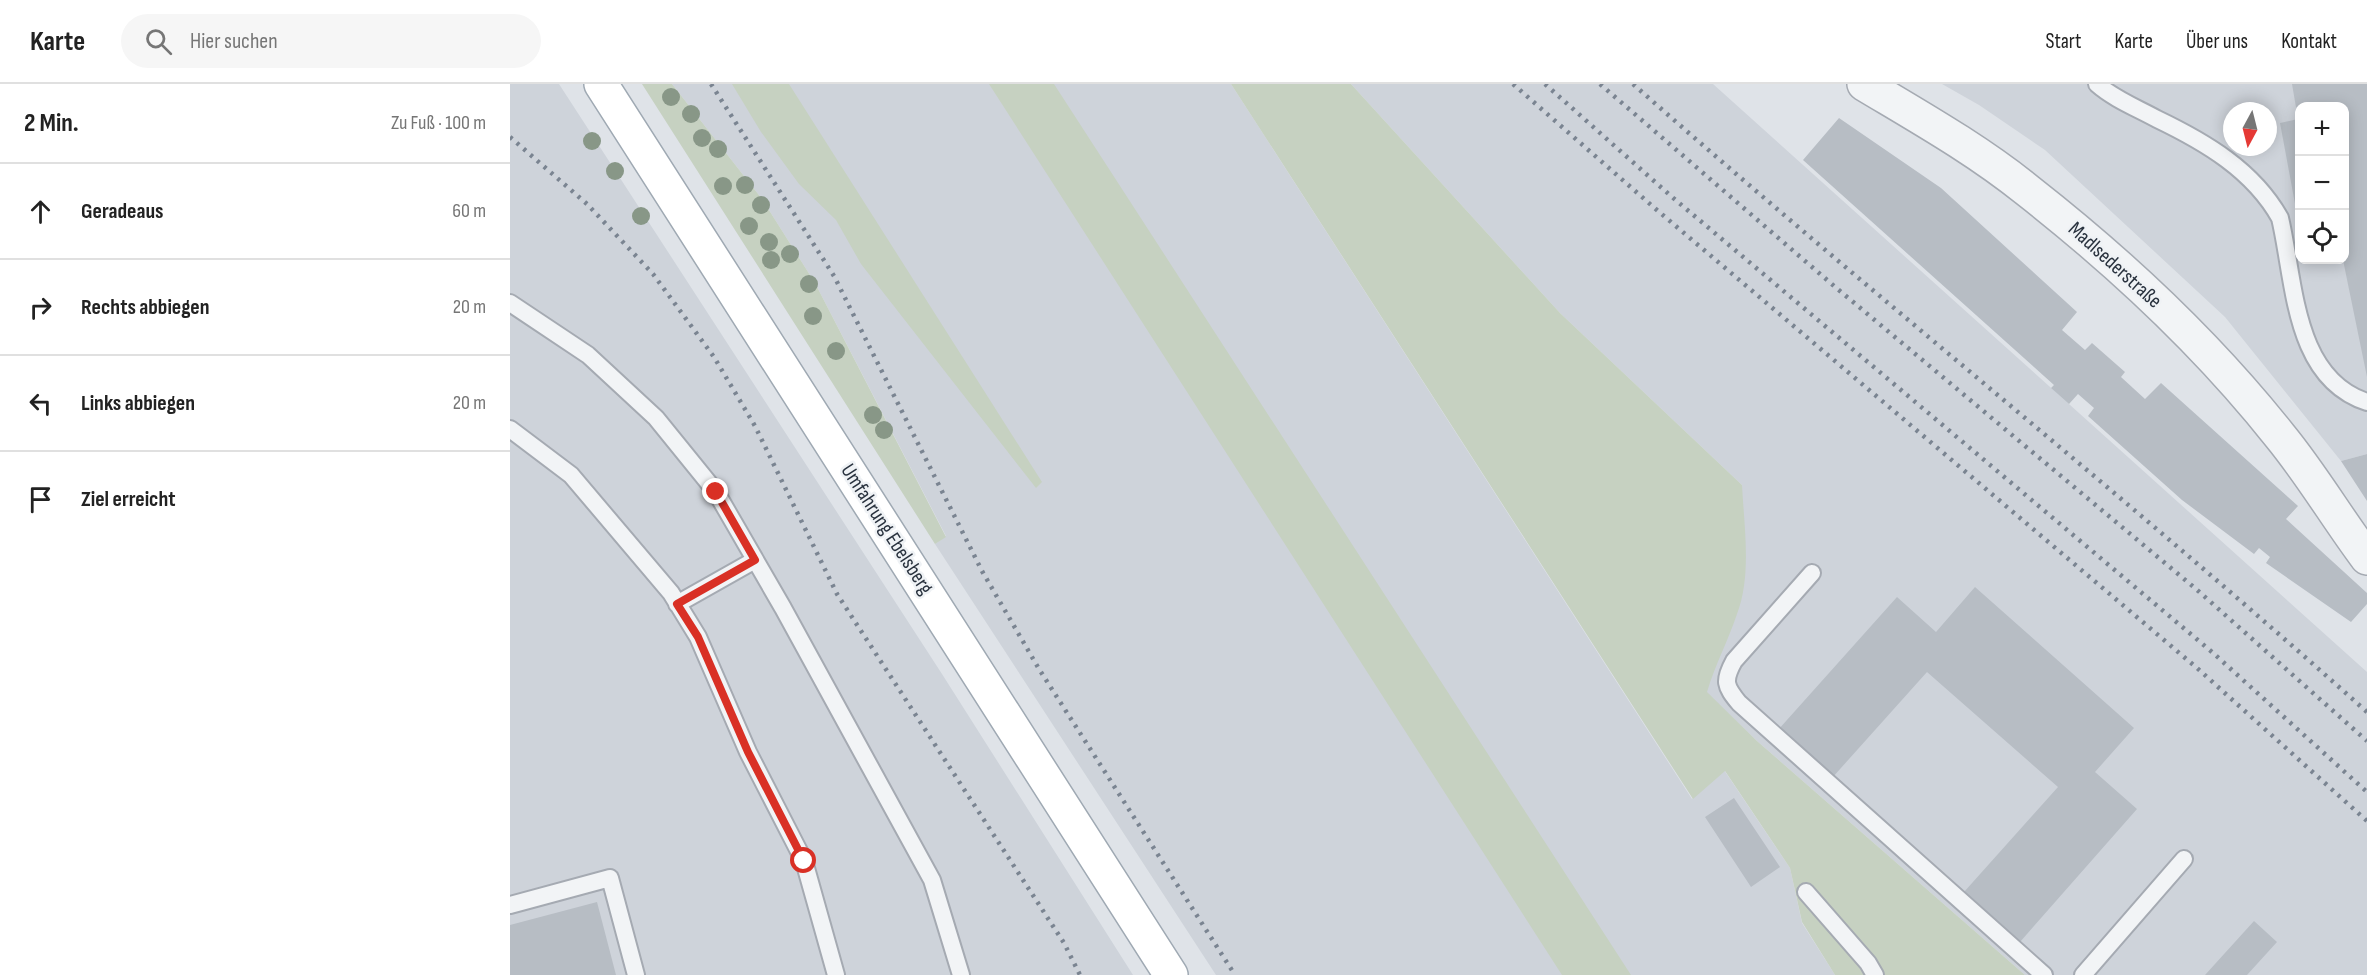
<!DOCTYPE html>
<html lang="de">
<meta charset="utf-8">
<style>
:root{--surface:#fff;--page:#f6f6f6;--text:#222;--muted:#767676;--line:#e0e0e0}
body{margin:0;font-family:"Sofia Sans Condensed",sans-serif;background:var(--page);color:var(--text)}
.controls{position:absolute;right:18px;top:18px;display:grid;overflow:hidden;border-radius:12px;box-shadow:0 3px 15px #0003}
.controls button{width:54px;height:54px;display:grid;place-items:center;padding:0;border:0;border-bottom:2px solid var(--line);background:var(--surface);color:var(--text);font:30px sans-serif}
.compass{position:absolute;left:1713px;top:18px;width:54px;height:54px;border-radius:50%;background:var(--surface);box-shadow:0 3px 15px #0003;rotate:187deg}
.stop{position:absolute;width:18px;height:18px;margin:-14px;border:4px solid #d93025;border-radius:50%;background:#fff}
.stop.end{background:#d93025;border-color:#fff;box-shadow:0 2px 6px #0008}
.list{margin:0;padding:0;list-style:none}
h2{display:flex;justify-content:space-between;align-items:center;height:78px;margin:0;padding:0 24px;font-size:26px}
h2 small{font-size:20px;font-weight:400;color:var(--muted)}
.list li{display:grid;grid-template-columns:39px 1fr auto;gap:18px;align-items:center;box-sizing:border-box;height:96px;padding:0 24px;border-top:2px solid var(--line)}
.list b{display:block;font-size:22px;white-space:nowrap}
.list em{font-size:20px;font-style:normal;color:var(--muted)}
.icon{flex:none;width:33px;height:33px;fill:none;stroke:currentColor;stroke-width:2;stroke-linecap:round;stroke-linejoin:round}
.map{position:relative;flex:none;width:1857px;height:891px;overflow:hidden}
header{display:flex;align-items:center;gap:36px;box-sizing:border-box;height:84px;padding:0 30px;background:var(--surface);border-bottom:2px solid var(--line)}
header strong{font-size:28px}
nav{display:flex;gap:33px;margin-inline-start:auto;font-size:21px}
.search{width:420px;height:54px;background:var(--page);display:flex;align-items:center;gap:15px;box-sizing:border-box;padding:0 21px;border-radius:33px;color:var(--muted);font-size:22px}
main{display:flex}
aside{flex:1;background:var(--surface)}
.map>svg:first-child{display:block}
</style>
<header>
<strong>Karte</strong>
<div class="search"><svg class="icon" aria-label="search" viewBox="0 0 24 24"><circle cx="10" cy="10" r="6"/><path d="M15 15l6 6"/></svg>Hier suchen</div>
<nav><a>Start</a><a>Karte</a><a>Über uns</a><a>Kontakt</a></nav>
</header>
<main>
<aside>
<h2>2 Min.<small>Zu Fuß · 100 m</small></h2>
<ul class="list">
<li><svg class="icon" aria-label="ahead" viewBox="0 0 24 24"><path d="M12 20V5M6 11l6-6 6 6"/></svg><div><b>Geradeaus</b></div><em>60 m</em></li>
<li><svg class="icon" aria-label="right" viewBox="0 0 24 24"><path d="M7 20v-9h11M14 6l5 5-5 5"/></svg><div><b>Rechts abbiegen</b></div><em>20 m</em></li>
<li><svg class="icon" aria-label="left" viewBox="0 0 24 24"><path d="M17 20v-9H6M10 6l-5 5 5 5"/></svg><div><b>Links abbiegen</b></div><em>20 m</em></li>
<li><svg class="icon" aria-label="arrive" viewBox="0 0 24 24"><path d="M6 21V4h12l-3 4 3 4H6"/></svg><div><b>Ziel erreicht</b></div></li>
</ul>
</aside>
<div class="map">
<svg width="1857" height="891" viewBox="0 0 1857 891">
<rect width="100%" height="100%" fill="#dfe3e8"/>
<path fill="#ced3da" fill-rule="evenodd" d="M 0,0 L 49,0 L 432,590 L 623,891 L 0,891 Z
M 162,0 L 721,0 L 1182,715 L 1214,686 L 1280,784 L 1292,839 L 1325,891 L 706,891 L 425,460 L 436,452 L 305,199 L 252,115 Z
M 841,0 L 1203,0 L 1857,588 L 1857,891 L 1515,891 L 1247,657 L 1196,608 L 1208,572 L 1232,401 L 1050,229 Z
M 1432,0 L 1857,0 L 1857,370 L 1831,377 L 1715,233 L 1535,66 L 1469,21 ZM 1790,22 L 1834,22 L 1834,176 L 1790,176 ZM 1722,27 L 1758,27 L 1758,63 L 1722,63 Z"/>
<path fill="#c6d1c1" d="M 132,0 L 162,0 L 252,115 L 305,199 L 436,453 L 425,460 Z
M 222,0 L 279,0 L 532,398 L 526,404 L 351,180 L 326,136 L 289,100 L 251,48 Z
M 479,0 L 544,0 L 1121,891 L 1052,891 Z
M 721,0 L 841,0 L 1050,229 L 1232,401 C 1234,442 1242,491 1227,530 C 1218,557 1205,581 1197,608 L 1247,657 L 1515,891 L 1325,891 L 1292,838 L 1280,784 L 1215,687 L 1183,715 Z"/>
<path fill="#b7bdc4" d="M 1782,0 L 1857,0 L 1857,293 L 1833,176 L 1834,22 L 1790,22 L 1788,136 L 1770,39 L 1788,35 Z
M 1329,34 L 1431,104 L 1567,228 L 1552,246 L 1575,266 L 1582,259 L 1615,288 L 1611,293 L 1635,315 L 1651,299 L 1788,422 L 1776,435 L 1857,509 L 1857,520 L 1841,538 L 1756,479 L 1760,473 L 1749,464 L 1744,470 L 1672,416 L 1578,332 L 1584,324 L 1568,310 L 1559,320 L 1541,304 L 1544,301 L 1293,76 Z
M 1857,370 L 1857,417 L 1831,377 Z
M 1465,503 L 1624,644 L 1585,688 L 1627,725 L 1510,858 L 1454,808 L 1548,703 L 1417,588 L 1322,694 L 1268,646 L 1387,513 L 1426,548 Z
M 1224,714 L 1270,783 L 1241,803 L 1195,733 Z
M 87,818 L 106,891 L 0,891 L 0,841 Z
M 1744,837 L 1767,858 L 1737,891 L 1695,891 Z"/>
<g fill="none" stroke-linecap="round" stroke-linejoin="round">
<defs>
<path id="lane" d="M 1587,0 C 1604,15 1627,24 1647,35 C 1695,58 1743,86 1770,134 C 1785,197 1783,294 1857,318
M 0,219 L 78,271 L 146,334 L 206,408 L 273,524 L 422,796 L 451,891
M 0,345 L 61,391 L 161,509 L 188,553 L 238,668 L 294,777 L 326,891
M 1302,489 L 1224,577 C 1213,597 1215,602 1229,619 L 1534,891
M 167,520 L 245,476
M 1296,808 L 1358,879 L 1365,891
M 0,821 L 100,794 L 126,891
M 1573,891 L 1674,775"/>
<path id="street" d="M 1354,0 C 1409,33 1466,65 1517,106 C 1609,178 1697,260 1770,352 C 1802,391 1827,434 1857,474"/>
<path id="primary" d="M 91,0 L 661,891"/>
</defs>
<use href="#lane" stroke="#a5aab2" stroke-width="20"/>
<use href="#street" stroke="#a5aab2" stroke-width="36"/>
<use href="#primary" stroke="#9fa9b3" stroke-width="36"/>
<use href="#lane" stroke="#f2f4f6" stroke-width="16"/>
<use href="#street" stroke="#f2f4f6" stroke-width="33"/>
<use href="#primary" stroke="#fff" stroke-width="33"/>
<path stroke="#7a8491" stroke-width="4.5" stroke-dasharray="3 6" stroke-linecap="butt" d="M 201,0 L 324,192 L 472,487 L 529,585 L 725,891
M 1003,0 L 1148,127 L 1687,584 L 1857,737
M 1035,0 L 1162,113 L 1702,568 L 1857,708
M 1090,0 L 1324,202 L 1686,505 L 1857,657
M 1123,0 C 1364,213 1617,413 1857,628
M 0,53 L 77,120 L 143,190 L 204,273 L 245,342 L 327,510 L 554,859 L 570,891"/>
</g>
<g fill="#889787">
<circle cx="161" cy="13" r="9"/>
<circle cx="181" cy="30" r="9"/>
<circle cx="192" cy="54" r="9"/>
<circle cx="82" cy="57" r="9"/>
<circle cx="208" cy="65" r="9"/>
<circle cx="105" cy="87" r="9"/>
<circle cx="235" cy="101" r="9"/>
<circle cx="213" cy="102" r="9"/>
<circle cx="251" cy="121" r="9"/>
<circle cx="131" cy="132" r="9"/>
<circle cx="239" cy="142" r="9"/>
<circle cx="259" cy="158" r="9"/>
<circle cx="280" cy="170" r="9"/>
<circle cx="261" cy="176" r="9"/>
<circle cx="299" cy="200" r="9"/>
<circle cx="303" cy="232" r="9"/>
<circle cx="326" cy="267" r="9"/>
<circle cx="363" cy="331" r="9"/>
<circle cx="374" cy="346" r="9"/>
</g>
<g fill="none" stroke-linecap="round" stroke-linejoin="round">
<path stroke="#d93025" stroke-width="8" d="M 206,408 L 245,476 L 167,520 L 188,553 L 238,668 L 294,777"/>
</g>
<g text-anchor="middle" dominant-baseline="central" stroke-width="5" stroke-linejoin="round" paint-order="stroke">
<g font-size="21" fill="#29323e" stroke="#eff2f5">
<text transform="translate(1605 181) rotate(42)">Madlsederstraße</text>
<text transform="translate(377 445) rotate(57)">Umfahrung Ebelsberg</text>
</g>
</g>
</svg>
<div class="controls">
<button>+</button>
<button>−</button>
<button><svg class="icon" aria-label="locate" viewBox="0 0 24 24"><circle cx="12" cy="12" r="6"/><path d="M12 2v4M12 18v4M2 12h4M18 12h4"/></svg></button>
</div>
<svg class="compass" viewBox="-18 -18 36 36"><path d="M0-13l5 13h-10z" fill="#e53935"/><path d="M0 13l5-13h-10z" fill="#767676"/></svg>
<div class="stop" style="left:294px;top:777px"></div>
<div class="stop end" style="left:206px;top:408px"></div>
</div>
</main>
